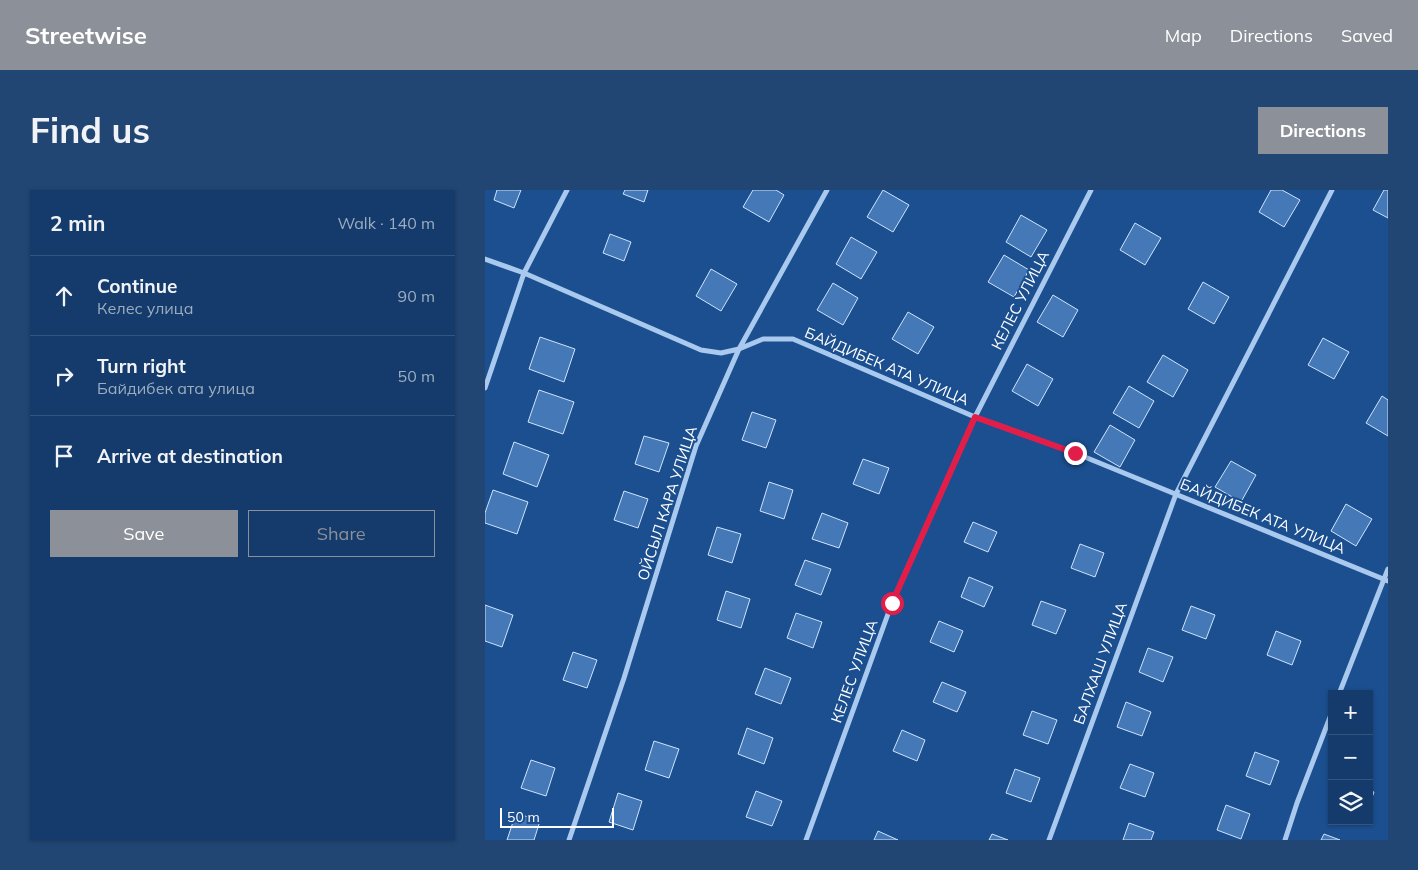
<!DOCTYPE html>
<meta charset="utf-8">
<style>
:root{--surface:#143b6b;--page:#214673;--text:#f1f3f6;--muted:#9dadc1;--line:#33557e;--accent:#8c9099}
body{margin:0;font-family:Mulish,sans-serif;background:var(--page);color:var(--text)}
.controls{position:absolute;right:15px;bottom:15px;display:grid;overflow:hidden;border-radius:0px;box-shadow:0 1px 4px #0004}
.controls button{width:45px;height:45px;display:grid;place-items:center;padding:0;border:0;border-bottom:1px solid var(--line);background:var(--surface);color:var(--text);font:25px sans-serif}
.scale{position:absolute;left:15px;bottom:12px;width:114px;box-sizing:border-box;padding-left:5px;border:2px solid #fff;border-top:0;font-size:14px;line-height:18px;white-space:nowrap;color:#fff;-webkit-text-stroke:4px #1b4f8f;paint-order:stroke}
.stop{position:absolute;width:15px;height:15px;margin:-11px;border:4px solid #e11d48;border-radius:50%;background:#fff}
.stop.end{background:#e11d48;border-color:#fff;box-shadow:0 1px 5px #0008}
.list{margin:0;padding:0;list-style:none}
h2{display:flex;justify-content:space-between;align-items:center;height:65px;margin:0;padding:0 20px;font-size:21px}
h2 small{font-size:16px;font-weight:400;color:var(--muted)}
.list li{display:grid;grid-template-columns:32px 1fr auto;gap:15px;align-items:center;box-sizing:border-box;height:80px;padding:0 20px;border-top:1px solid var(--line)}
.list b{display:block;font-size:19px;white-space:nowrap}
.list p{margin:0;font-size:16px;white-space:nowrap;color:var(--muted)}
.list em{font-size:16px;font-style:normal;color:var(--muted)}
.actions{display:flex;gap:10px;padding:15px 20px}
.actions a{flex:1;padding:11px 0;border:1px solid var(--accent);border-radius:0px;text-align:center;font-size:18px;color:var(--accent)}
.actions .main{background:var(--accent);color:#fff}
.icon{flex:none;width:28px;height:28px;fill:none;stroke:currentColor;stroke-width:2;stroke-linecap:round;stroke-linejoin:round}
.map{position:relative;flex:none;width:903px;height:650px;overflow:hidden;border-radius:0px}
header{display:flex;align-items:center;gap:30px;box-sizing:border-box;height:70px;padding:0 25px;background:var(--accent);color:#fff}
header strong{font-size:24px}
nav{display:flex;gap:28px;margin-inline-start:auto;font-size:18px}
.intro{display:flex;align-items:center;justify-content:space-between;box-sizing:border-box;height:120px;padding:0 30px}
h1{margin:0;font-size:35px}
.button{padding:12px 22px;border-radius:0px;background:var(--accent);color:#fff;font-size:18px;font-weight:700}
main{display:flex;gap:30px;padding:0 30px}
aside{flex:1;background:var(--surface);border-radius:0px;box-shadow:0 1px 4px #0004}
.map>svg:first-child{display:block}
</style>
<header>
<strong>Streetwise</strong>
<nav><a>Map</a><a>Directions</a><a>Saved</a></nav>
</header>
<div class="intro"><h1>Find us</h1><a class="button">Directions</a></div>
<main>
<aside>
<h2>2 min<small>Walk · 140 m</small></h2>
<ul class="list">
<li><svg class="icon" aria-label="ahead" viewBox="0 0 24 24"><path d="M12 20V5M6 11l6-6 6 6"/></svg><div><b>Continue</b><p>Келес улица</p></div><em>90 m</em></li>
<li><svg class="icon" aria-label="right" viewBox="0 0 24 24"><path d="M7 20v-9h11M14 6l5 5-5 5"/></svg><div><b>Turn right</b><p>Байдибек ата улица</p></div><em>50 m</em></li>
<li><svg class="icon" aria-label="arrive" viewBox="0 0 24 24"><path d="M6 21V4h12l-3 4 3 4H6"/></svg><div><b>Arrive at destination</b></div></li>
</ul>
<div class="actions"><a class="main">Save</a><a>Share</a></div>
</aside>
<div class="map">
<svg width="903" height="650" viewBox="0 0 903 650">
<rect width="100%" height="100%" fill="#1b4f8f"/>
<path fill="#4478b7" stroke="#cfe3fa" d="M 12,0 L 36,0 L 29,18 L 9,10 Z
M 140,0 L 163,0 L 159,12 L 138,4 Z
M 268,0 L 291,0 L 299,5 L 284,32 L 258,17 Z
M 398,0 L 424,15 L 408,42 L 382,27 Z
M 786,0 L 797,0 L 815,10 L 799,37 L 774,22 Z
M 899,0 L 903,0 L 903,28 L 888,20 Z
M 536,25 L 562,40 L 546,67 L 521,52 Z
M 650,33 L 676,48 L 660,75 L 635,60 Z
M 125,44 L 146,52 L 139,71 L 118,63 Z
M 366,47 L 392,62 L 376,89 L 351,74 Z
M 519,65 L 544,80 L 529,107 L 503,92 Z
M 226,79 L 252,94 L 236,121 L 211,106 Z
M 718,92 L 744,107 L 729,134 L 703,119 Z
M 348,93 L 373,108 L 358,135 L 332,120 Z
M 568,105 L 593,120 L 578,147 L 552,132 Z
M 423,122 L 449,137 L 433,164 L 407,149 Z
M 55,147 L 90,159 L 79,192 L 44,179 Z
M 838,148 L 864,162 L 849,189 L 823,175 Z
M 678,165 L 703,180 L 688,207 L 662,192 Z
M 542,174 L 568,189 L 553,216 L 527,201 Z
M 644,196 L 669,211 L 654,238 L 628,223 Z
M 54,200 L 89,212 L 78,244 L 43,232 Z
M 897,206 L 903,210 L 903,246 L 881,233 Z
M 267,222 L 291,230 L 281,258 L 257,250 Z
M 625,235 L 650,250 L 635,277 L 609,262 Z
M 159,246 L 184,253 L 174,282 L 150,274 Z
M 29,252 L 64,265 L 52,297 L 18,284 Z
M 378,269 L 404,278 L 394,304 L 368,294 Z
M 746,271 L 771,285 L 756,312 L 730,297 Z
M 284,292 L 308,300 L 299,329 L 275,321 Z
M 8,300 L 43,312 L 32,344 L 0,333 L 0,323 Z
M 139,301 L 163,309 L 153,338 L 129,330 Z
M 861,314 L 887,329 L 871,356 L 846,341 Z
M 337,323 L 363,333 L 354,358 L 327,349 Z
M 488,332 L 512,342 L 503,362 L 479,352 Z
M 232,337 L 256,344 L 247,373 L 223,365 Z
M 595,354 L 619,363 L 610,387 L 586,378 Z
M 320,370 L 346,379 L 336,405 L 310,395 Z
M 484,387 L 508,397 L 499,417 L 476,407 Z
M 241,401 L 265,409 L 256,438 L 232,430 Z
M 556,411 L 581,420 L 571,444 L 547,435 Z
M 0,415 L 28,425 L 17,457 L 0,451 Z
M 706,416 L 730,425 L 721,449 L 697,440 Z
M 311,423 L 337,432 L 328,458 L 302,448 Z
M 454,431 L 478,441 L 469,462 L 445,452 Z
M 791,441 L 816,451 L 807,475 L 782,465 Z
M 663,458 L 688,467 L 678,492 L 654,482 Z
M 88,462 L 112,470 L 102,498 L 78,490 Z
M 280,478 L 306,488 L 296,514 L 270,504 Z
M 457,492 L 481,502 L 472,522 L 448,512 Z
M 641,512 L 666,522 L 657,546 L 632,537 Z
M 547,521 L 572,530 L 563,554 L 538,545 Z
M 262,538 L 288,548 L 279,574 L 253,564 Z
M 417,540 L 440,550 L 432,571 L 408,561 Z
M 169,551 L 194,559 L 184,588 L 160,580 Z
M 770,562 L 794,571 L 785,595 L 761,586 Z
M 46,570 L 70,578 L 61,606 L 36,598 Z
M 645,574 L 669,583 L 660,607 L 635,598 Z
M 530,579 L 555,588 L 546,612 L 521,603 Z
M 884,600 L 889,602 L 884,616 Z
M 271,601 L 297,611 L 287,636 L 261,627 Z
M 133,603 L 157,611 L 148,640 L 124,632 Z
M 741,615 L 765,624 L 756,649 L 732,640 Z
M 31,623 L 55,631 L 49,650 L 22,650 Z
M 644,633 L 669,642 L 666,650 L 638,650 Z
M 393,641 L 413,650 L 389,650 Z
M 507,644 L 523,650 L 504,650 Z
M 839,644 L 855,650 L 836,650 Z"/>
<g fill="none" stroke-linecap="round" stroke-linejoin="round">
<path stroke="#a9c9ee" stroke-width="5" d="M 0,69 L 39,83 L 216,160 L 236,163 L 254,159 L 278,149 L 308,149 L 490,227 L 590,263 L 903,391
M 0,198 L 39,83 L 82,0
M 854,504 L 903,379
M 84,650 L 139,488 L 211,256 L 254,159 L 342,0
M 321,650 L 407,413 L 490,227 L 606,0
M 564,650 L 691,304 L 847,0
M 800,650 L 812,613 L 847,522"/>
</g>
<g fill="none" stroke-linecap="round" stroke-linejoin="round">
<path stroke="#e11d48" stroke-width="6" d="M 407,413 L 490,227 L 590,263"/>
</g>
<g text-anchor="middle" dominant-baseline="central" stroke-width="4" stroke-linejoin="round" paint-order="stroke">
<g font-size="15" fill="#fff" stroke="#1b4f8f">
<text transform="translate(535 110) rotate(-63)">КЕЛЕС УЛИЦА</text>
<text transform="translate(402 176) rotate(23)">БАЙДИБЕК АТА УЛИЦА</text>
<text transform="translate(182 313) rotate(-72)">ОЙСЫЛ КАРА УЛИЦА</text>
<text transform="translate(778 326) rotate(22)">БАЙДИБЕК АТА УЛИЦА</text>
<text transform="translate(615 473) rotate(-70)">БАЛХАШ УЛИЦА</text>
<text transform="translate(369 481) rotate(-70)">КЕЛЕС УЛИЦА</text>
</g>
</g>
</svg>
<div class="controls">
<button>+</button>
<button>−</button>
<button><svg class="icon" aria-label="layers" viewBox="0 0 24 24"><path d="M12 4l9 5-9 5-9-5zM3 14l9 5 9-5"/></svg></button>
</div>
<div class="scale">50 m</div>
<div class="stop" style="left:407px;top:413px"></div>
<div class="stop end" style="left:590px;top:263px"></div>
</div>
</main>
